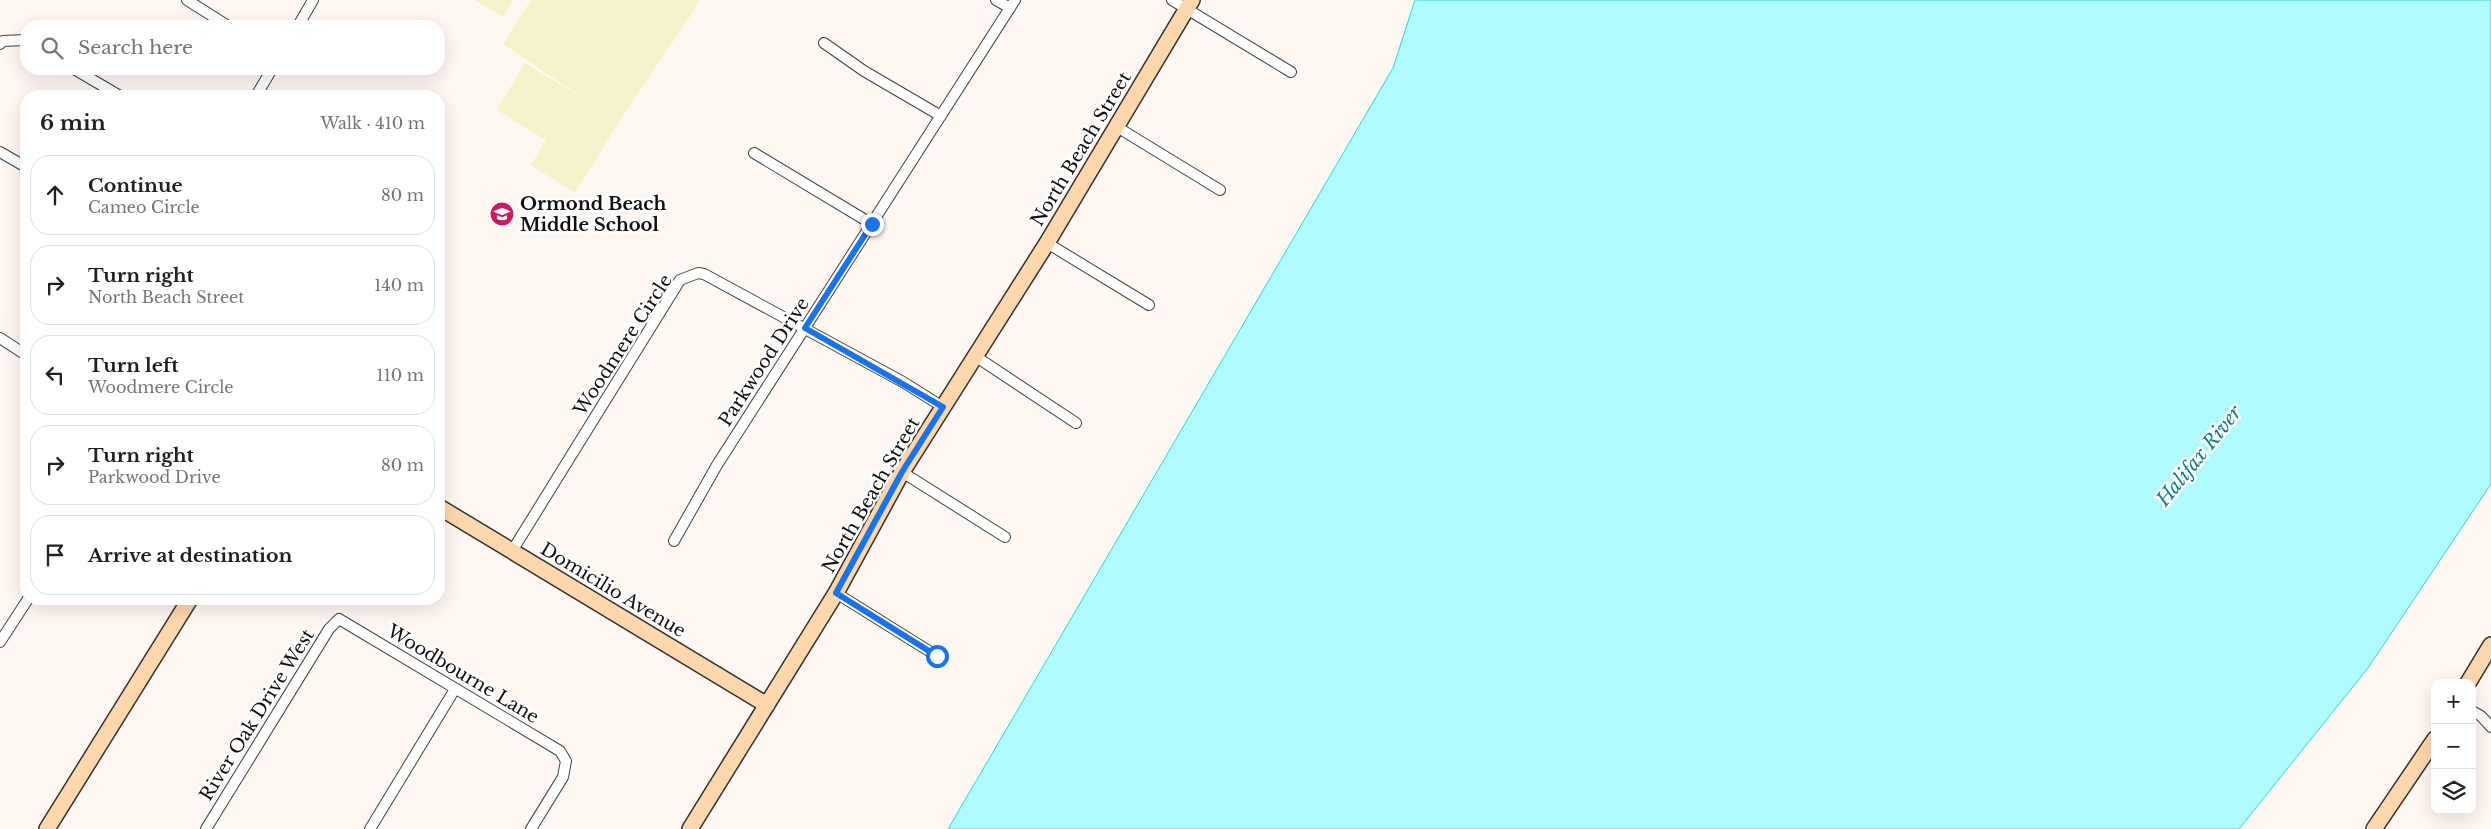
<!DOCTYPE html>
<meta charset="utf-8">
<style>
:root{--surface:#fff;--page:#f6f6f6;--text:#202124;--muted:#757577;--line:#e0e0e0}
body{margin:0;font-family:"Libre Baskerville",serif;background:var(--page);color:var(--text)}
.controls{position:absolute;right:15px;bottom:15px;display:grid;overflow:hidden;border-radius:10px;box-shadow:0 5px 20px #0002}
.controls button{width:45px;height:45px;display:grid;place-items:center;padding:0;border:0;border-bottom:1px solid var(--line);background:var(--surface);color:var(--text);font:25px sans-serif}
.stop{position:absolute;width:15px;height:15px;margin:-11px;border:4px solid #1a73e8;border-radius:50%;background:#fff}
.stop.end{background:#1a73e8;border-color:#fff;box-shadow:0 1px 5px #0008}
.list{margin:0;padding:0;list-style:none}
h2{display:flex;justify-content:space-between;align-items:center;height:65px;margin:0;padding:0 20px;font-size:21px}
h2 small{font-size:16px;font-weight:400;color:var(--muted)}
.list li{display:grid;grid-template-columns:32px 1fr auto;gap:15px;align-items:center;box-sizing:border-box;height:80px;margin:0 10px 10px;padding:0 10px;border:1px solid var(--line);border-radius:20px}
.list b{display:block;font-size:19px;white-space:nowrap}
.list p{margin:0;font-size:16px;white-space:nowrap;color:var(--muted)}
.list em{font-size:16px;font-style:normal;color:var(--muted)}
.icon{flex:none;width:28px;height:28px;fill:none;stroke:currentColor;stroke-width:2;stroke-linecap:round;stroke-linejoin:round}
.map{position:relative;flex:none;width:2491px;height:829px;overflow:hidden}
.search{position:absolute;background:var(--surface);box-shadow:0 5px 20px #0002;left:20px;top:20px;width:425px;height:55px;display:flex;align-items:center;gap:12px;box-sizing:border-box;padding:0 18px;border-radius:20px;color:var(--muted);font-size:19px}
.panel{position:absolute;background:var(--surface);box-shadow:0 5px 20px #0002;left:20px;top:90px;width:425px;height:515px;border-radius:20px}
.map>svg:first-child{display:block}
</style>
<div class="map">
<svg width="2491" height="829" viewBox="0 0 2491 829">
<rect width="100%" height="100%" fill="#fff7f1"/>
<path fill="#f4f3c9" d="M 475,0 L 513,0 L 503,17 Z
M 531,0 L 701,0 L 619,122 L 575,193 L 531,165 L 546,140 L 497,110 L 525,63 L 595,106 L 503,44 Z"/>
<path fill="#b0fcfc" stroke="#2fd5db" d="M 1415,0 L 2491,0 L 2491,484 L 2368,668 L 2239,829 L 948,829 L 1393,68 Z"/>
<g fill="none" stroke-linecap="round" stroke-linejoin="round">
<defs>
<path id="street" d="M 187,0 L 228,26
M 996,0 L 1010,8
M 1172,0 L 1291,72
M 298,26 L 313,0
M 824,43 L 864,71 L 941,116
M 0,44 L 3,41 L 26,40
M 74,69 L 120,96
M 256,96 L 272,69
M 1117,127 L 1220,190
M 0,152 L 26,167
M 754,153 L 872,224
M 1047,243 L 1149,305
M 0,338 L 26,355
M 975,356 L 1076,423
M 902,472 L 1005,537
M 674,541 L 717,465 L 1015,0
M 512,551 L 680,280 L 698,273 L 704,274 L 903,382 L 943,407
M 836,593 L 937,656
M 0,642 L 28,599
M 2472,711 L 2481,716 L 2491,727
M 206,829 L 329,629 L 339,619 L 560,751 L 566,761 L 563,777 L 531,829
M 370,829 L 455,689"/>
<path id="secondary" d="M 439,507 L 767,705
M 2468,683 L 2491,645
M 47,829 L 190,599
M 690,829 L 836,593 L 902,472 L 1047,243 L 1192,0
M 2374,829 L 2435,739"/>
</defs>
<use href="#street" stroke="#424242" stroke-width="12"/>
<use href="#secondary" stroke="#313131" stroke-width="18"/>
<use href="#street" stroke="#fff" stroke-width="10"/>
<use href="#secondary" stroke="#ffd7ac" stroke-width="15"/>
</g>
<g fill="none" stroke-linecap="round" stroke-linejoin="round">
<path stroke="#1a73e8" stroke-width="6" d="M 872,224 L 805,328 L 943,407 L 902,472 L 836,593 L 937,656"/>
</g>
<defs>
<symbol id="school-disc" viewBox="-11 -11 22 22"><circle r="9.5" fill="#ce1863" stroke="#fff"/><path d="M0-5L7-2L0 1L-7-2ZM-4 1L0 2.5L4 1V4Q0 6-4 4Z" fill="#fff"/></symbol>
</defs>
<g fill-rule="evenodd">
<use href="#school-disc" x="488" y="200" width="28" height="28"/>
</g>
<g text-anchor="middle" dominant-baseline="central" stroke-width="5" stroke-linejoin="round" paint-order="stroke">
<g font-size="18" fill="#0f0f0f" stroke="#fff">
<text transform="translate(1081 149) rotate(-59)">North Beach Street</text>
<text transform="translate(623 345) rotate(-57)">Woodmere Circle</text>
<text transform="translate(764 362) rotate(-57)">Parkwood Drive</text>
<text transform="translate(871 495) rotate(-60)">North Beach Street</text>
<text transform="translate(613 590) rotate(31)">Domicilio Avenue</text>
<text transform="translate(463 674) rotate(31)">Woodbourne Lane</text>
<text transform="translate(257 715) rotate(-58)">River Oak Drive West</text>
</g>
<g font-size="18" font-weight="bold" fill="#0f0f0f" stroke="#fff" text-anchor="start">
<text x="520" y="204">Ormond Beach<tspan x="520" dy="21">Middle School</tspan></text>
</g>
<g font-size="19" font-style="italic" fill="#0c7e87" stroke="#fff">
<text transform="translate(2199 456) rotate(-51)">Halifax River</text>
</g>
</g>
</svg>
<div class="controls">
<button>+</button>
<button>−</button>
<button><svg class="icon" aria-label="layers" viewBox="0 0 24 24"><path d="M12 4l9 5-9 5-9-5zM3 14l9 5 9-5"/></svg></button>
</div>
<div class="stop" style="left:937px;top:656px"></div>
<div class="stop end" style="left:872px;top:224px"></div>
<div class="search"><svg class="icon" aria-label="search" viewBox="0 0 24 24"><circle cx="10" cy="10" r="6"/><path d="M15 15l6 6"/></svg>Search here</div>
<section class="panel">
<h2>6 min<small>Walk · 410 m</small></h2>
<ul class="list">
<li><svg class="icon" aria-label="ahead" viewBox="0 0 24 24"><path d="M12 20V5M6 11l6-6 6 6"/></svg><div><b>Continue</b><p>Cameo Circle</p></div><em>80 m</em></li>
<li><svg class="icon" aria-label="right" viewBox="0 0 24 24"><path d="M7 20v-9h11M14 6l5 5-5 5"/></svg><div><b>Turn right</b><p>North Beach Street</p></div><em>140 m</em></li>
<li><svg class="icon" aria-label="left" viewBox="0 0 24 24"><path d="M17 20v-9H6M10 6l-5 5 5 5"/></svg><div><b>Turn left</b><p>Woodmere Circle</p></div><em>110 m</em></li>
<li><svg class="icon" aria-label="right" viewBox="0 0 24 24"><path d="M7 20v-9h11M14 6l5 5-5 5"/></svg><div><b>Turn right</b><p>Parkwood Drive</p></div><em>80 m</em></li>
<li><svg class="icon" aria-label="arrive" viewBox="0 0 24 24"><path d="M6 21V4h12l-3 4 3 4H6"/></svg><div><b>Arrive at destination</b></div></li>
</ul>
</section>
</div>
